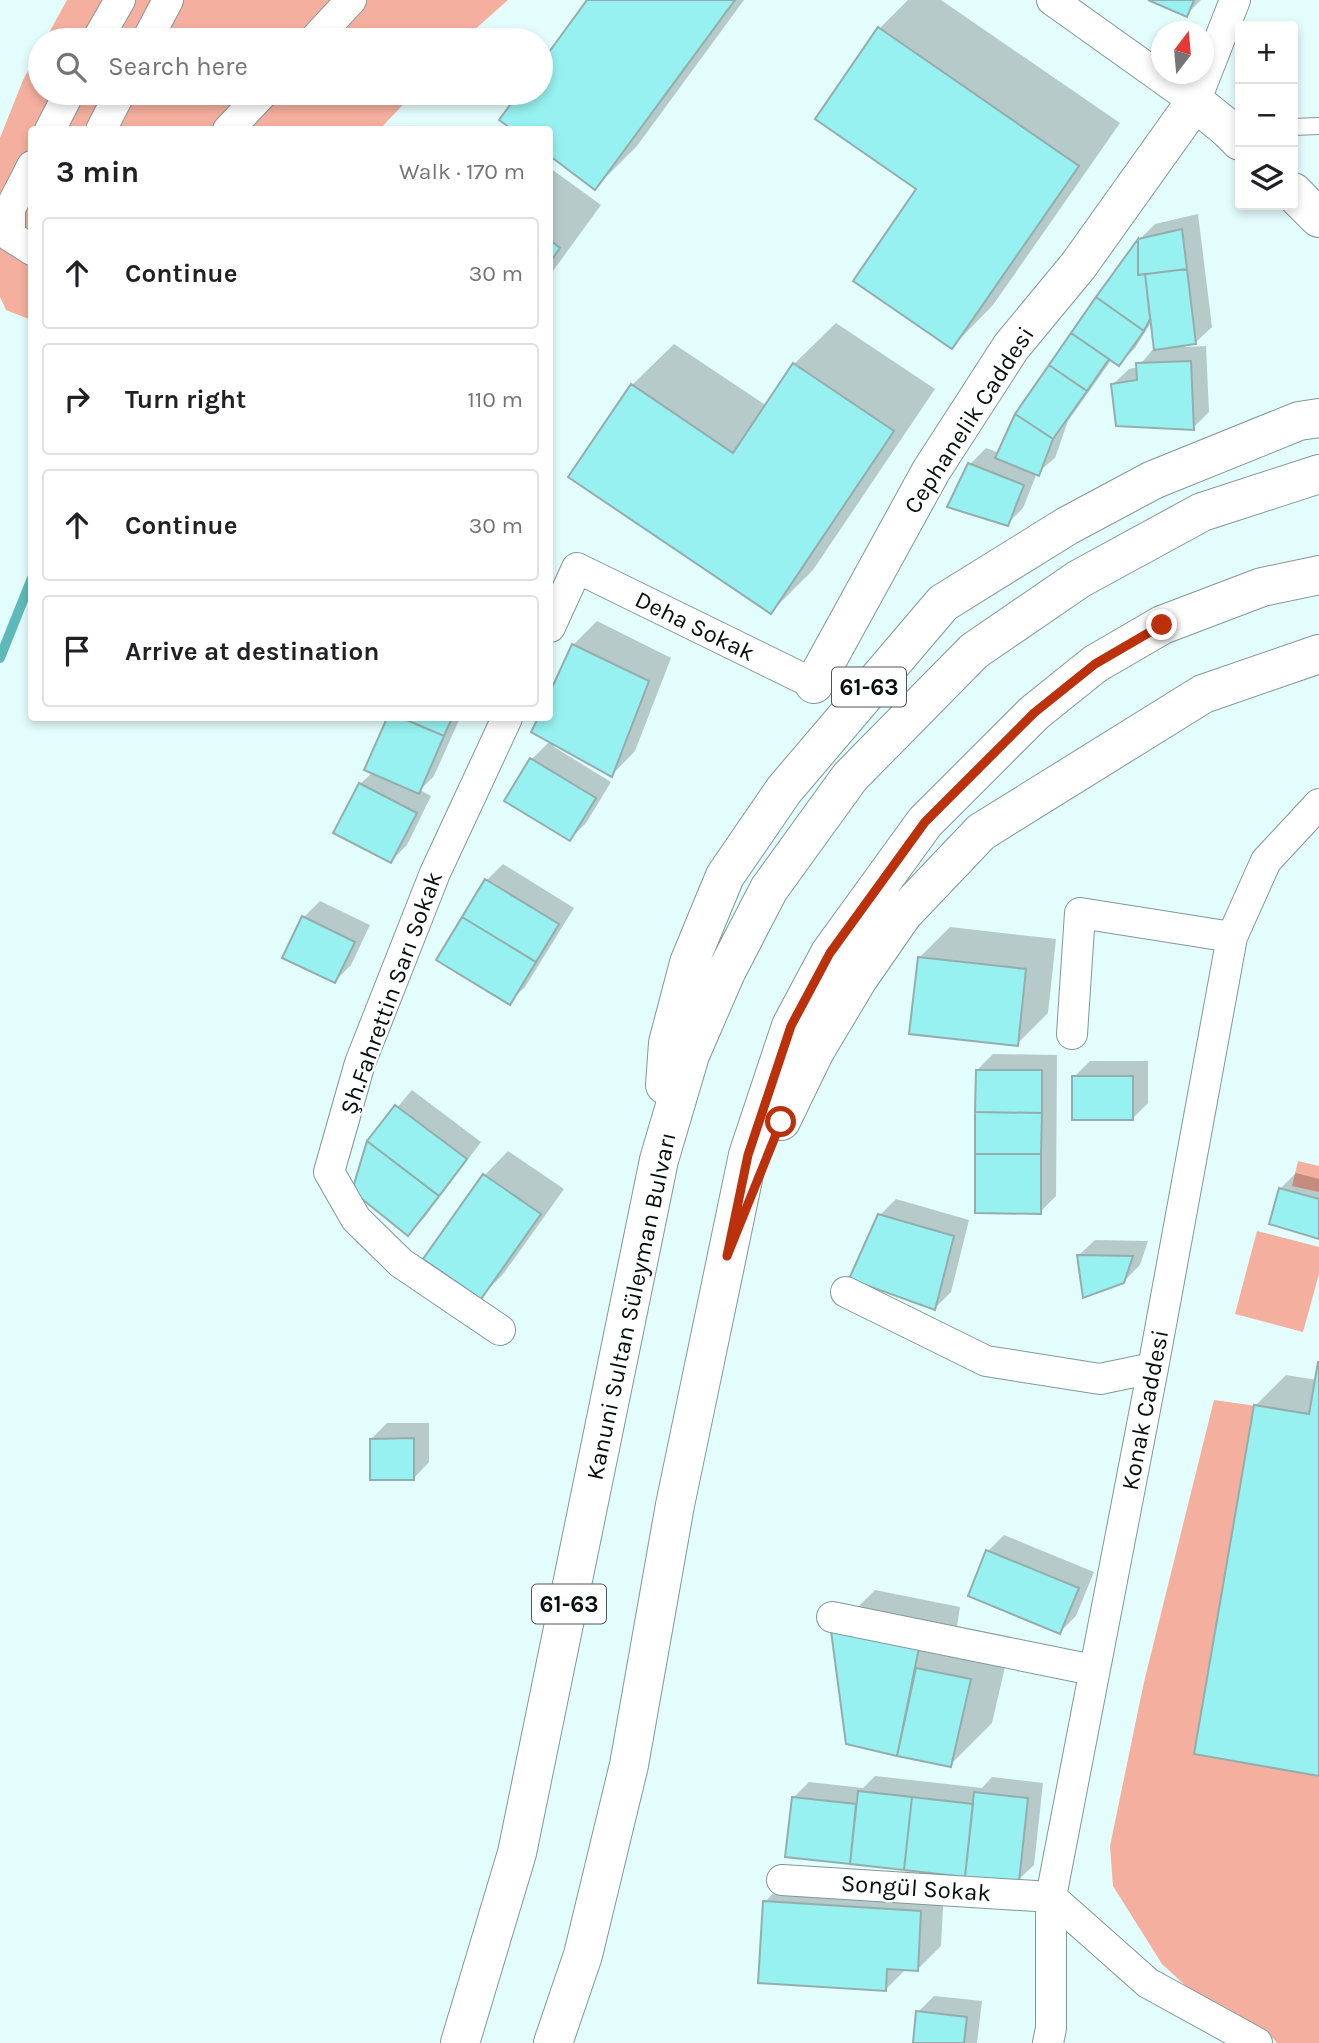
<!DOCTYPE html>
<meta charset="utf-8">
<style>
:root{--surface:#fff;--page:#f2f2f2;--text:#202124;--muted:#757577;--line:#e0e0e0}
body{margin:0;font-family:Karla,sans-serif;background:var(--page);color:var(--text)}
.controls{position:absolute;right:21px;top:21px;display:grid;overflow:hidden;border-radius:7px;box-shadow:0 4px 10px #0003}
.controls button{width:63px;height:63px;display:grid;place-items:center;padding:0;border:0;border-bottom:2px solid var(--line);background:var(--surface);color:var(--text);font:35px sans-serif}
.compass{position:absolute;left:1151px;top:21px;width:63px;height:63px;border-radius:50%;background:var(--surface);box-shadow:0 4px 10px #0003;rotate:16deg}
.stop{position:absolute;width:21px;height:21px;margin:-16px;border:5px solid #bb310c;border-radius:50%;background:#fff}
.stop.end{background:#bb310c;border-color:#fff;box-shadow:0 2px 7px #0008}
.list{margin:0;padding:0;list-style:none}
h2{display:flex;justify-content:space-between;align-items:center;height:91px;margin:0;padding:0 28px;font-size:30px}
h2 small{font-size:23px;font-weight:400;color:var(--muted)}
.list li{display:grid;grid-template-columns:46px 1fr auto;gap:21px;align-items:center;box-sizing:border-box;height:112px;margin:0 14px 14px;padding:0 14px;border:2px solid var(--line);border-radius:7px}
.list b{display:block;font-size:26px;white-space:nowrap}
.list em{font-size:23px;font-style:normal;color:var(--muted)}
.icon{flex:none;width:38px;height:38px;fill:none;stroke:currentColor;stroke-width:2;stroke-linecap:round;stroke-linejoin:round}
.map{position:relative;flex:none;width:1319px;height:2043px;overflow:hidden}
.search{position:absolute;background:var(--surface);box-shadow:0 4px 10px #0003;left:28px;top:28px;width:525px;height:77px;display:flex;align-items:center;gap:18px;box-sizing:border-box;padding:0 24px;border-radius:38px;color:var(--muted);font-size:26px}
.panel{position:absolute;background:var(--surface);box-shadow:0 4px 10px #0003;left:28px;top:126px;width:525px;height:595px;border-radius:7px}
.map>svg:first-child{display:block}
</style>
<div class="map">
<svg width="1319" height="2043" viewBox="0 0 1319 2043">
<rect width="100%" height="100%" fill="#e3fdfc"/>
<path fill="#f5af9e" d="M 67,0 L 508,0 L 463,40 L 45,40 Z
M 40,49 L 40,93 L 414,93 L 380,129 L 32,130 L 31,320 L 6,310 L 0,297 L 0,138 L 23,80 Z
M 1298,1161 L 1319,1166 L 1319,1192 L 1292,1186 Z
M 1257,1231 L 1319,1247 L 1319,1274 L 1303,1332 L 1235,1314 Z
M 1214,1400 L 1319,1415 L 1319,2043 L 1277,2043 L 1266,2031 L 1189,1989 L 1162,1964 L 1113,1886 L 1110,1846 L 1144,1682 Z"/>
<path fill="#0003" d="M 589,0 L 744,0 L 637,146 L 595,188 L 550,154 L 550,130 L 502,119 L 521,93 L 541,93 L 541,66 Z
M 908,0 L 941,0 L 1120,123 L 993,305 L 952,347 L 919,188 L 880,28 Z
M 1152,0 L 1201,0 L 1186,15 Z
M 550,168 L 601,205 L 550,275 Z
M 1198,214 L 1212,327 L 1196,342 L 1185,344 L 1185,347 L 1206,346 L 1209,412 L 1193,428 L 1113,384 L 1129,369 L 1138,367 L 1154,348 L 1152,321 L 1135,348 L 1119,364 L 1112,359 L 1068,421 L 1055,458 L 1037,473 L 1023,508 L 1007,524 L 970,464 L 986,448 L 999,453 L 1139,240 L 1155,224 Z
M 836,323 L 935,389 L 813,570 L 771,612 L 632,385 L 674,344 L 767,406 L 794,364 Z
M 597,621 L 671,658 L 635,751 L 612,775 L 555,744 L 554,747 L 611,782 L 586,823 L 570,839 L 506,800 L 532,759 L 550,741 L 533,732 L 540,718 L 550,718 L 550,696 L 573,645 Z
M 389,718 L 460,718 L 434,776 L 420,790 L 431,796 L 407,845 L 391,861 L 360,784 L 373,772 L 366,769 Z
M 503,864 L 574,908 L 525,987 L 509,1002 L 487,880 Z
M 320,901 L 370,925 L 351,965 L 335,981 L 304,917 Z
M 950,927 L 1056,939 L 1048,1013 L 1017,1044 L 919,958 Z
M 993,1054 L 1057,1055 L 1056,1196 L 1040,1212 L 977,1070 Z
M 1090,1061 L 1148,1061 L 1148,1103 L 1132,1119 L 1074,1077 Z
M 412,1090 L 481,1142 L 424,1218 L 408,1234 L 368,1142 Z
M 508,1151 L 564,1189 L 504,1273 L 481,1297 L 426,1259 L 485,1175 Z
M 1296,1173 L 1319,1179 L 1319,1237 L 1280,1189 Z
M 896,1199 L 969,1220 L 951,1292 L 935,1308 L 880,1215 Z
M 1095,1240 L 1148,1241 L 1140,1265 L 1123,1282 L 1079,1255 Z
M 1319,1366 L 1319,1774 L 1255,1406 L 1286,1375 L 1317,1380 Z
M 387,1423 L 429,1423 L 429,1462 L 414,1478 L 371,1439 Z
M 1004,1535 L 1094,1572 L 1076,1616 L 1060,1632 L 988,1551 Z
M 875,1590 L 960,1607 L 957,1626 L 1012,1637 L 992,1723 L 950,1765 L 847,1743 L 833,1632 Z
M 875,1776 L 982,1788 L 992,1777 L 1043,1783 L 1034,1865 L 1018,1880 L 787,1855 L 793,1798 L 809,1782 L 863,1788 Z
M 788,1878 L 944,1888 L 941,1946 L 917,1970 L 906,1969 L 885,1990 L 765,1902 Z
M 934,1996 L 982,2001 L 977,2043 L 915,2043 L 918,2012 Z"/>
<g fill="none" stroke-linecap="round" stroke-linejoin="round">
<path stroke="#5ebab8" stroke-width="10" d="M 0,658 L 32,578"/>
</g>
<path fill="#96f1f0" stroke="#95adac" stroke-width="2" d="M 587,0 L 735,0 L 595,190 L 550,156 L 550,130 L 513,130 L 499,120 L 519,93 L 541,93 L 541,63 Z
M 1148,0 L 1194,0 L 1187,17 Z
M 878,27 L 1079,166 L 952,349 L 853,281 L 916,189 L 815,119 Z
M 1182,229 L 1187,269 L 1138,275 L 1138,239 Z
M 1138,239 L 1138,275 L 1145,274 L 1150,319 L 1144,331 L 1096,297 Z
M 550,240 L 560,248 L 550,262 Z
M 1187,269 L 1196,344 L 1154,350 L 1145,274 Z
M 1096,297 L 1144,331 L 1119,366 L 1071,333 Z
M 1071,333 L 1109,359 L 1087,391 L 1049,365 Z
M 1191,361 L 1194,430 L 1116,426 L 1111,384 L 1137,380 L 1136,363 Z
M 793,363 L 894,431 L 771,614 L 568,477 L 631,384 L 733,453 Z
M 1049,365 L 1087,391 L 1053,439 L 1015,414 Z
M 1015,414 L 1053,439 L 1039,476 L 995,458 Z
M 968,463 L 1024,485 L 1008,526 L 947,507 Z
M 572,644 L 649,681 L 612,777 L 531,732 L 538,718 L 550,718 L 550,692 Z
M 387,718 L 402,718 L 444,736 L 419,794 L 364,770 Z
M 402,718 L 452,718 L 444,736 Z
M 530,758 L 596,798 L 570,841 L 504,801 Z
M 359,783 L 417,813 L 391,863 L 333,833 Z
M 485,879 L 559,924 L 536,962 L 462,917 Z
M 302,916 L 355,942 L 335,983 L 282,958 Z
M 462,917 L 536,962 L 510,1005 L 436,960 Z
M 918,957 L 1026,969 L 1018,1046 L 909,1034 Z
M 976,1070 L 1042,1070 L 1042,1113 L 975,1112 Z
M 1072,1076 L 1133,1076 L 1133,1120 L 1072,1120 Z
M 395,1105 L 467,1159 L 439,1196 L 367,1141 Z
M 975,1112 L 1042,1113 L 1041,1154 L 975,1154 Z
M 367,1141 L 439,1196 L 408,1236 L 352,1191 Z
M 975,1154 L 1041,1154 L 1041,1214 L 975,1213 Z
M 483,1174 L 541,1214 L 481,1299 L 423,1259 Z
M 1279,1188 L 1319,1199 L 1319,1239 L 1269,1224 Z
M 878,1214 L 954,1236 L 935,1310 L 849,1279 Z
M 1077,1255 L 1133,1256 L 1124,1283 L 1083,1298 Z
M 1318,1362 L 1319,1362 L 1319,1776 L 1194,1754 L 1254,1405 L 1309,1414 Z
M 414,1438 L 414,1480 L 370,1480 L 370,1439 Z
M 986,1550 L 1079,1588 L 1060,1634 L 968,1596 Z
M 831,1631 L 919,1648 L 897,1756 L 846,1744 Z
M 916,1668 L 971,1679 L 951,1767 L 897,1756 Z
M 858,1791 L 912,1797 L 904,1870 L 850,1864 Z
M 974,1792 L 1028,1798 L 1019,1882 L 965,1877 Z
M 792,1797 L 856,1804 L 850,1864 L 785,1857 Z
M 912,1797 L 973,1804 L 965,1877 L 904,1870 Z
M 763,1901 L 921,1911 L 918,1971 L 887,1969 L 886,1991 L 758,1983 Z
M 916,2011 L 967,2017 L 964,2043 L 913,2043 Z"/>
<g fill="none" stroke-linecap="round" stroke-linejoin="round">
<defs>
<path id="service" d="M 1293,127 L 1319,126"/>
<path id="minor" d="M 1052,0 L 1195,102 L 1235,0
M 97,40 L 120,0
M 147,40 L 168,0
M 314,40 L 351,0
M 50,130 L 69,93
M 101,130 L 120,93
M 228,130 L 263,93
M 32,166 L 10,209 L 10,236 L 32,250
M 550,627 L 577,568 L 814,684
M 1072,1034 L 1080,913 L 1232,937
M 846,1292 L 986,1361 L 1100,1379 L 1153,1368
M 500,1330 L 401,1263 L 356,1219 L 329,1172 L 360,1063 L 435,873 L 507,718
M 832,1617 L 1093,1670
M 782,1880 L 1051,1897 L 1148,1983 L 1257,2043
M 1048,2043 L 1051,2028 L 1051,1897 L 1153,1368 L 1232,937 L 1266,861 L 1319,804"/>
<path id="tertiary" d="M 814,684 L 931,471 L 1011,347 L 1078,266 L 1195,102 L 1227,128"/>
<path id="primary" d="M 1227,128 L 1240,141
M 1293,192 L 1319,218
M 665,1085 L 668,1043 L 689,963 L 725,876 L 784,790 L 943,603 L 1067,526 L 1153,480 L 1299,421 L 1319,418
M 781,1121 L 815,1051 L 858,979 L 903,914 L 981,832 L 1203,694 L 1319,654
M 460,2043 L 517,1853 L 659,1160 L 690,1055 L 726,972 L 769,889 L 850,777 L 974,651 L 1079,579 L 1202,512 L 1319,474
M 553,2043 L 583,1955 L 629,1765 L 675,1505 L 748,1155 L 791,1026 L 830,953 L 925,822 L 1034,713 L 1095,664 L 1162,625 L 1262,587 L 1319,575"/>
</defs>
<use href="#service" stroke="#809897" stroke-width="18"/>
<use href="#minor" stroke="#809897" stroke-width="32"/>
<use href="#tertiary" stroke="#809897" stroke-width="40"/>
<use href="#primary" stroke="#809897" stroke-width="40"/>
<use href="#service" stroke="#fff" stroke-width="16"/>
<use href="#minor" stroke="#fff" stroke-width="30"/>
<use href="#tertiary" stroke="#fff" stroke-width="38"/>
<use href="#primary" stroke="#fff" stroke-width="38"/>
</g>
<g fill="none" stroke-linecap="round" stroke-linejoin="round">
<path stroke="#bb310c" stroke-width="9" d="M 781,1122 L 727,1256 L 748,1155 L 791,1026 L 830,953 L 925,822 L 1034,713 L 1095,664 L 1162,625"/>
</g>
<g text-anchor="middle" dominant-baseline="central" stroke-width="5" stroke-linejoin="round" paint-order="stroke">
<g fill="#fff" stroke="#515756" stroke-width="2">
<rect x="832" y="667.5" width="74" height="39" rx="5"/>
<rect x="532" y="1584.5" width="74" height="39" rx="5"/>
</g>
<g font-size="23" font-weight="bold" fill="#060f0e">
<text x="869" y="687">61-63</text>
<text x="569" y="1604">61-63</text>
</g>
<g font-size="24" fill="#060f0e" stroke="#fff">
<text transform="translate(969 420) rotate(-57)">Cephanelik Caddesi</text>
<text transform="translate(695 626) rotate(26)">Deha Sokak</text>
<text transform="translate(391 993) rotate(-70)">Şh.Fahrettin Sarı Sokak</text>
<text transform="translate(631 1306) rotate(-78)">Kanuni Sultan Süleyman Bulvarı</text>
<text transform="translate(1145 1410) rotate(-79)">Konak Caddesi</text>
<text transform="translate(916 1888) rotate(4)">Songül Sokak</text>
</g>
</g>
</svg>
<div class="controls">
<button>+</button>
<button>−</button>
<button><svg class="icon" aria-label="layers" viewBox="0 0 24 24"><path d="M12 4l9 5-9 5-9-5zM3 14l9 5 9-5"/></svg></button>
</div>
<svg class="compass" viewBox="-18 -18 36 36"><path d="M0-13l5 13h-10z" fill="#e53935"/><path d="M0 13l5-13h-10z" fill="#757577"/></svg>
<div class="stop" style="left:781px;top:1122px"></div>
<div class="stop end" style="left:1162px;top:625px"></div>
<div class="search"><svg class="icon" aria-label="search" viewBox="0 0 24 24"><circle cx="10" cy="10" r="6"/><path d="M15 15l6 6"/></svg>Search here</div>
<section class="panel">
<h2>3 min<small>Walk · 170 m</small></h2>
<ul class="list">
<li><svg class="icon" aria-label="ahead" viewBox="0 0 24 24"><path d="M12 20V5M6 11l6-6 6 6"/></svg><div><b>Continue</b></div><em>30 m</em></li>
<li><svg class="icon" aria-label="right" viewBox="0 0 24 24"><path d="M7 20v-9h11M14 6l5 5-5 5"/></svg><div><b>Turn right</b></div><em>110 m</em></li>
<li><svg class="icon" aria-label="ahead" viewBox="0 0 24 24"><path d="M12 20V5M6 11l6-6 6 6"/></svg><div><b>Continue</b></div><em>30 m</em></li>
<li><svg class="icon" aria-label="arrive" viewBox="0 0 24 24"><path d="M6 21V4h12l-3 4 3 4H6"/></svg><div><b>Arrive at destination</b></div></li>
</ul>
</section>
</div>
